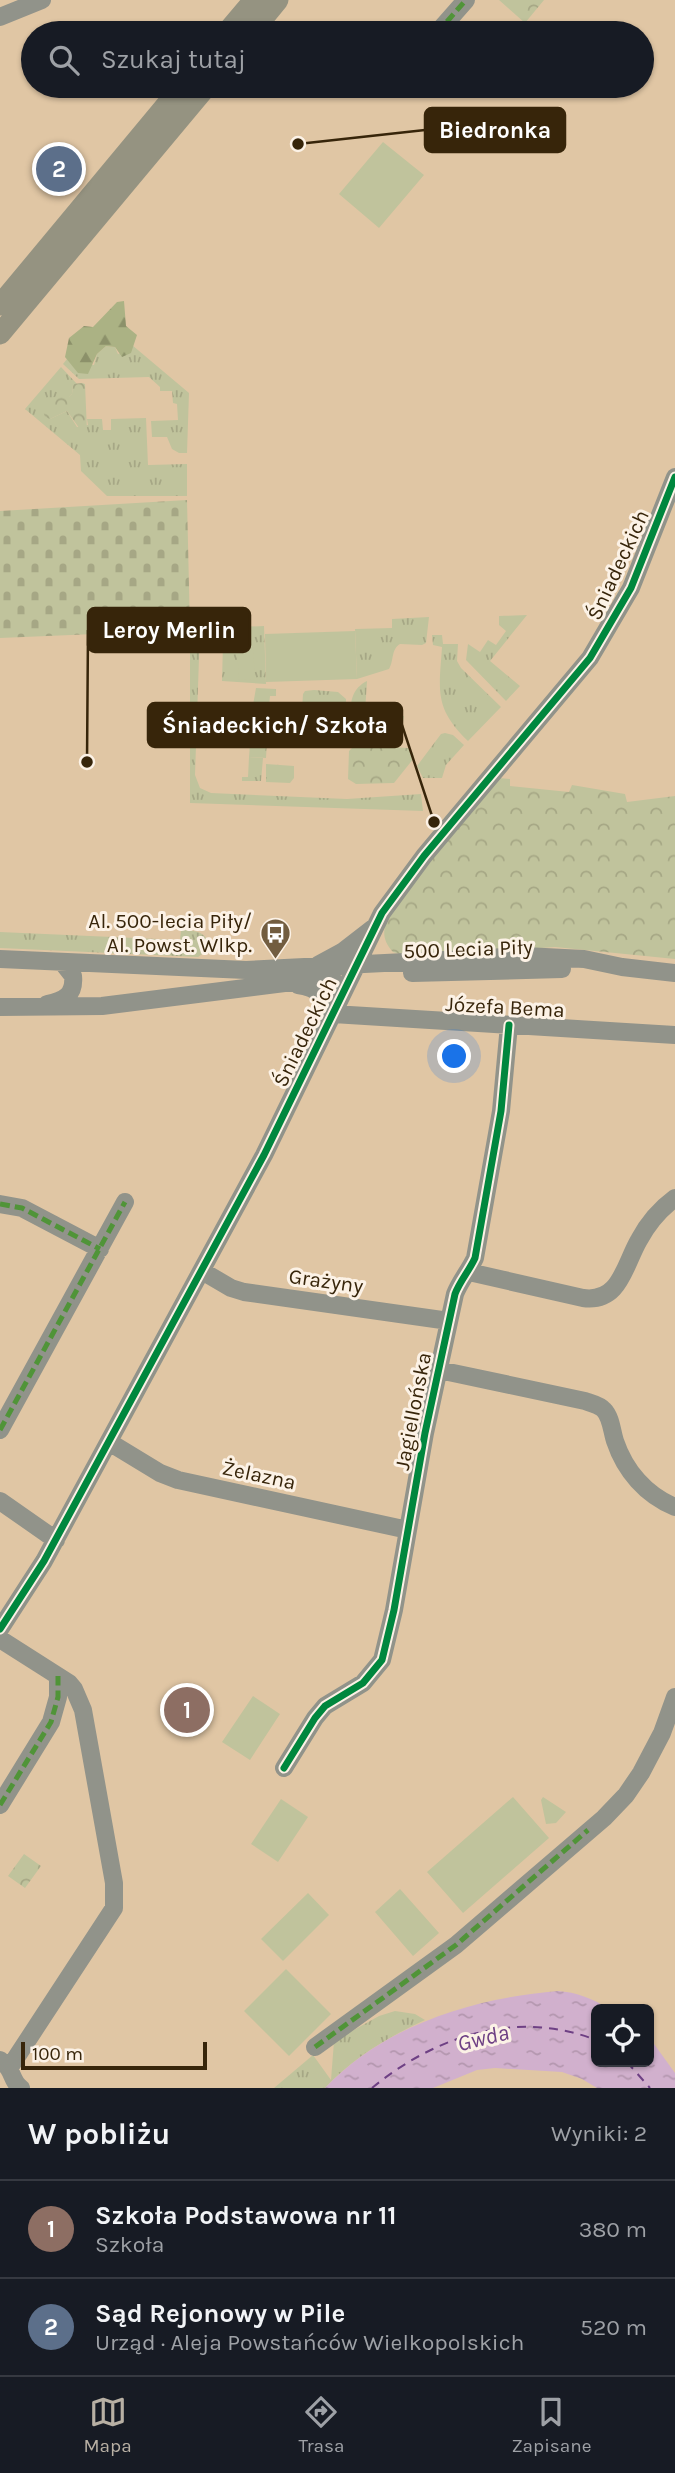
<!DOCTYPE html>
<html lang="pl">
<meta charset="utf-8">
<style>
:root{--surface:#171b24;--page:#20242c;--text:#f1f3f6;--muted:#9ea1a6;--line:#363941;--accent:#b8b0a4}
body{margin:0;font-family:Karla,sans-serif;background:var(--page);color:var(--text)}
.controls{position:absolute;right:21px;bottom:21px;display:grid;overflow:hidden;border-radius:10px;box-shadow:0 2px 5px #0004}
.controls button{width:63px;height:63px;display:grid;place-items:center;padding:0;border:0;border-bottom:2px solid var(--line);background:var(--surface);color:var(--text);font:35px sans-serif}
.scale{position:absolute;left:21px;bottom:18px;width:186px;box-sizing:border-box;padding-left:7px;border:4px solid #37250a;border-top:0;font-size:19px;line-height:24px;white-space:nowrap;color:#37250a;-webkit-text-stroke:5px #fcf2e6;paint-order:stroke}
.you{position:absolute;left:455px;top:1057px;width:24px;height:24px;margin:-18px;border:5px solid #fff;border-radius:50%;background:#1a73e8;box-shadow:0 0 0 10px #1a73e833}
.badge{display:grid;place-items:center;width:46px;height:46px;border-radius:50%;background:var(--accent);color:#fff;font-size:23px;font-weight:700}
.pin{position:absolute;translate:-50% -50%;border:4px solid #fff;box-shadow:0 2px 7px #0006}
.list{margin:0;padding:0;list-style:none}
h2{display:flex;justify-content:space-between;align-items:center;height:91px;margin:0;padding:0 28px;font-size:30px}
h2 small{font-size:23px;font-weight:400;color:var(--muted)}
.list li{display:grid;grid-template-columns:46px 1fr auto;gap:21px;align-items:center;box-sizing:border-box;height:98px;padding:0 28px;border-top:2px solid var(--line)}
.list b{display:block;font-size:26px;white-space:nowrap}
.list p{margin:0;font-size:23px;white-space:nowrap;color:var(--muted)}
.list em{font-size:23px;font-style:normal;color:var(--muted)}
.icon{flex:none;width:38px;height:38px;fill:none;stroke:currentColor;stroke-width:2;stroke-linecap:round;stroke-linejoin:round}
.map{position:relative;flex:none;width:675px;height:2088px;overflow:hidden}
.search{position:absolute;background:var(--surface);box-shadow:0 2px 5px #0004;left:21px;right:21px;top:21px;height:77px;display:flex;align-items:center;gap:18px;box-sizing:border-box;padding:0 24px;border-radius:38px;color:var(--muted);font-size:26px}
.sheet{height:287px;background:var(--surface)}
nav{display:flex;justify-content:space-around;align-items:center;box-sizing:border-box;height:98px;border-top:2px solid var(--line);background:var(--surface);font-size:19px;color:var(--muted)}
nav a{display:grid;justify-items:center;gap:4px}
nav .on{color:var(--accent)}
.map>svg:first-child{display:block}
</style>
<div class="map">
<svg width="675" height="2088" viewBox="0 0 675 2088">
<defs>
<pattern id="grass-tufts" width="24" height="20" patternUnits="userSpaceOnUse" patternTransform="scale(1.75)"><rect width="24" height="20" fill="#c0c39c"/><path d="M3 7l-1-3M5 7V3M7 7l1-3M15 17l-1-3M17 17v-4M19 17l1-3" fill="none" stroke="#a6a785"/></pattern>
<pattern id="forest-firs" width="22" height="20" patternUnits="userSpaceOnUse" patternTransform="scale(1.75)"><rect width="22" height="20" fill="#abb284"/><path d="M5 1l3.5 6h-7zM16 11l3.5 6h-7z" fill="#8c916a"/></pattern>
<pattern id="cemetery-stones" width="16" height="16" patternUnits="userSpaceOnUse" patternTransform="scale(1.75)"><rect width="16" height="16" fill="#c0c39c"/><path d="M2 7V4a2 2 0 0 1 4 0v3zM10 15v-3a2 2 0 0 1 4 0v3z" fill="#a6a785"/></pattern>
<pattern id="park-crowns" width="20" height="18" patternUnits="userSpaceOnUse" patternTransform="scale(1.75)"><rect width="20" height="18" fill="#c0c39c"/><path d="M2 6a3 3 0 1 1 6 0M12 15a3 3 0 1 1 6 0" fill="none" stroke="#a6a785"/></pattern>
<pattern id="water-ripples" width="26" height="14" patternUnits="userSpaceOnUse" patternTransform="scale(1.75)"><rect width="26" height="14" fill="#d1b0cd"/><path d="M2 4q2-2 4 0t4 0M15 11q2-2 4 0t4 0" fill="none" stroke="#b497af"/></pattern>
</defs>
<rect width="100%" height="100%" fill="#e0c6a4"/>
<path fill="url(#grass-tufts)" d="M 132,345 L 189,393 L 187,453 L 179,453 L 172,449 L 167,437 L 152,437 L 151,421 L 178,420 L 177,404 L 173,403 L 172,391 L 160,391 L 160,387 L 149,377 L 79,379 L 63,364 L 67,359 L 70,362 L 94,365 L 97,354 L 106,346 L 115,347 L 118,354 L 132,349 Z
M 61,367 L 77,384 L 73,385 L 72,394 L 50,419 L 67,411 L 77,427 L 88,425 L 87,419 L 102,419 L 103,430 L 111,430 L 111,419 L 146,418 L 148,465 L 187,464 L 187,496 L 107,496 L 81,471 L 80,455 L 25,409 Z
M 527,615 L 490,661 L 520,686 L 506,701 L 466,660 L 468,644 L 480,652 L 488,640 L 496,645 L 506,631 L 499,625 L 499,616 Z
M 429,617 L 426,643 L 422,645 L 400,644 C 391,649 394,661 389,669 L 357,679 L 355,629 L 392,628 L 392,619 Z
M 264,626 L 266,684 L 222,681 L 223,642 L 211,641 L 211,628 Z
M 200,629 L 195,775 L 200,788 L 211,793 L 347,799 L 421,794 L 423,811 L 190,803 L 190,630 Z
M 432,635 L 442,635 L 443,644 L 458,644 L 457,661 L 461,668 L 501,707 L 468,741 C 434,708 439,691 442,647 L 433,645 Z
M 367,681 L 365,712 L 404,716 L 401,733 L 397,735 L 359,732 L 351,725 C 350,707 349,690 367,681 Z
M 256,688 L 276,689 L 276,696 L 270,696 L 269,706 L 253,705 Z
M 314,690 L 338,692 L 346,699 L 346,721 L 344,723 L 312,723 L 312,727 L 301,726 L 303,694 L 305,691 Z
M 445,733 L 453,735 L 464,745 L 446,765 L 442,778 L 423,778 L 417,766 L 441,734 Z
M 249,757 L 263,758 L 261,781 L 242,781 L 242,777 L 248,777 Z
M 266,764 L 294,766 L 294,778 L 290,783 L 266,782 Z
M 181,930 C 198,930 210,933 209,952 L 205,952 L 198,957 L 0,948 L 0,932 L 180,940 Z
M 395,2011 L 415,2014 L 425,2020 C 388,2037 353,2058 325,2088 L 274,2088 L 313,2055 L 331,2080 L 334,2041 L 379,2016 Z"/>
<path fill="url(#forest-firs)" d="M 124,301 L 126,326 L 137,335 L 131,353 L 122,357 L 115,347 L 106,346 L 97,354 L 88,374 L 78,373 L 65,357 L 69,338 L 84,326 L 93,327 L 117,302 Z"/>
<path fill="url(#cemetery-stones)" d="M 187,500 L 190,630 L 0,638 L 0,511 Z"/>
<path fill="url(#park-crowns)" d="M 499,0 L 544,0 L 525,23 Z
M 82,383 L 85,384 L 87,431 L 82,432 L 67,411 L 50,419 L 45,417 L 43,411 C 47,402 54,395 64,394 L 69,397 L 72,394 L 73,384 Z
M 253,705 L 269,706 L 266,758 L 249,757 Z
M 355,745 L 408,748 L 413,753 L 414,758 L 394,783 L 356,784 L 348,779 L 349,751 Z
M 499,778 L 510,779 L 510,786 L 569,792 L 572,785 L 625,794 L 627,802 L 675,796 L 675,959 L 555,947 L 410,957 L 393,952 C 376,934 387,919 398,901 Z
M 24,1854 L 41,1866 L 25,1888 L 8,1876 Z"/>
<path fill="#c0c39c" d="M 383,142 L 424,175 L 379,228 L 339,194 Z
M 355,631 L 357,679 L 266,682 L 265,634 Z
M 253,647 L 255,679 L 239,680 L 237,648 Z
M 253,1696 L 280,1714 L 250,1760 L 222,1742 Z
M 513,1797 L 549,1838 L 463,1913 L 427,1872 Z
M 543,1797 L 566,1812 L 556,1823 L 546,1824 L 541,1800 Z
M 281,1799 L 308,1817 L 278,1862 L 251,1844 Z
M 400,1889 L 439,1933 L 413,1956 L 375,1912 Z
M 308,1893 L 329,1915 L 283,1961 L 261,1939 Z
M 286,1969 L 331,2014 L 289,2056 L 244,2011 Z"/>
<path fill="url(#water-ripples)" d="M 558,1991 C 576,1992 594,1999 609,2009 L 596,2009 L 596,2062 L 649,2062 L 649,2037 L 675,2073 L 675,2088 L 597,2088 L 582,2079 L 562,2072 L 495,2068 L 477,2070 L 433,2088 L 325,2088 C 385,2025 473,1998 558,1991 Z"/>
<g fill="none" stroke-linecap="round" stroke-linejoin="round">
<path stroke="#6e4084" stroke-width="2" stroke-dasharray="9 7" stroke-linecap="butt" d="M 627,2062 L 650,2088
M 372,2088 C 435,2036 517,2009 596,2040"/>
<path stroke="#91938a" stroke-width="18" d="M 0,17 L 42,0
M 437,33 L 466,0
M 0,959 L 246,970 L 525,956 L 584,959 L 622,967 L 675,973
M 318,965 L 342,952 L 373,928
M 412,973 L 562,969
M 298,985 C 318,988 326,996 333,1014 L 675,1035
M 47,1004 C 64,1001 75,995 73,976 L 62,962
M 0,1007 L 102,1006 L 332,977
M 0,1204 L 22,1208 L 100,1249
M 202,1271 L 231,1288 L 244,1292 L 449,1321
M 469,1272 L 583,1298 C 620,1303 624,1266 639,1240 C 648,1223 660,1209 675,1198
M 439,1370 L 585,1401 C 591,1403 600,1405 604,1410 C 611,1417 612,1432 615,1441 C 625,1471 646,1495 675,1507
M 0,1430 L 125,1202
M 109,1442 L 160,1473 L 178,1480 L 408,1530
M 0,1501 L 56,1540
M 0,1629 L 44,1561 L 264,1155 L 382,913 L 424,856 L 590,658 L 631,588 L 675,477
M 0,1639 L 69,1683 L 74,1689 L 83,1710 L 114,1883 L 114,1908 L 10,2067
M 284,1768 L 315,1718 L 325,1706 L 363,1683 L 382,1660 L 394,1610 L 425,1433 L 455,1294 C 460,1281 469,1271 475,1258 L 501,1111 L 509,1025
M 0,1805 L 51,1722 L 58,1697 L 58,1676
M 315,2047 L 456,1945 L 604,1818 L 626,1795 L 641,1773 L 662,1733 L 675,1697
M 0,2060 C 15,2070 10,2081 21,2088"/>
<path stroke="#959381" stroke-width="21" d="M 226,33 L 254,0
M 251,33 L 278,0
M 0,305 L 182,86
M 0,334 L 207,86"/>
<path stroke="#509438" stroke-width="5" stroke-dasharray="10 5" stroke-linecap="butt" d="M 437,33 L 466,0
M 0,1204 L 22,1208 L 100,1249
M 0,1430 L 125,1202
M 0,1805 L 51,1722 L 58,1697 L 58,1676
M 315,2047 L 456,1945 L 588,1830"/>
<defs>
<path id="cycleway" d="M 0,1629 L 44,1561 L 264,1155 L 382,913 L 424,856 L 590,658 L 631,588 L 675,477
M 284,1768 L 315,1718 L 325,1706 L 363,1683 L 382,1660 L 394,1610 L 425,1433 L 455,1294 C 460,1281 469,1271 475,1258 L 501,1111 L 509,1025"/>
</defs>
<use href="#cycleway" stroke="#fcf2e6" stroke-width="11"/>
<use href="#cycleway" stroke="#00873e" stroke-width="7"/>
</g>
<defs>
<symbol id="bus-pin" viewBox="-11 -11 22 30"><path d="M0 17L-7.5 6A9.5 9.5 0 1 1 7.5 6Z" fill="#725d40" stroke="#fcf2e6"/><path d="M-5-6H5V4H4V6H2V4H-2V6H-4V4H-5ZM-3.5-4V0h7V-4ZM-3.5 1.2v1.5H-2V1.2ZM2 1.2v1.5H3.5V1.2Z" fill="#fff"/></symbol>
</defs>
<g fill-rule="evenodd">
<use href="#bus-pin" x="258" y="916" width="35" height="47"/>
</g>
<g text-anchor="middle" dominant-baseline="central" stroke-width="6" stroke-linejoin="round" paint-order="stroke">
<g font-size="21" fill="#37250a" stroke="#fcf2e6">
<text transform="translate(618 565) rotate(-65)">Śniadeckich</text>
<text transform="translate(468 949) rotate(-2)">500 Lecia Piły</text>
<text transform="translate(505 1007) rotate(3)">Józefa Bema</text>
<text transform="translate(305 1032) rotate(-64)">Śniadeckich</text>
<text transform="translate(326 1281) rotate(8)">Grażyny</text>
<text transform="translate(413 1411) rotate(-79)">Jagiellońska</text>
<text transform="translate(259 1475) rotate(12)">Żelazna</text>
</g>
<g font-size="21" fill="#37250a" stroke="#fcf2e6" text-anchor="end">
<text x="252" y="921">Al. 500-lecia Piły/<tspan x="252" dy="24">Al. Powst. Wlkp.</tspan></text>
</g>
<g font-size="23" font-style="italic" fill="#6e4084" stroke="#fcf2e6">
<text transform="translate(483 2038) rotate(-14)">Gwda</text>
</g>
</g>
<path fill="none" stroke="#37250a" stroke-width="2.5" d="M298 144L425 130M87 762L88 630M434 822L402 725"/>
<g fill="#37250a" stroke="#fcf2e6" stroke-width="2.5">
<circle cx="298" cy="144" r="7"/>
<circle cx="87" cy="762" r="7"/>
<circle cx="434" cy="822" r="7"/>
</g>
<g fill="#37250a" stroke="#37250a" stroke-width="2.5">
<rect x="425" y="108" width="140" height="44" rx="7"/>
<rect x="88" y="608" width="162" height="44" rx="7"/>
<rect x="148" y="703" width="254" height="44" rx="7"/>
</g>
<g font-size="23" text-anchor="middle" font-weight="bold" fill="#fff">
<text x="495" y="138">Biedronka</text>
<text x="169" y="638">Leroy Merlin</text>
<text x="275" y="733">Śniadeckich/ Szkoła</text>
</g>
</svg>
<div class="controls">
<button><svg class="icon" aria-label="locate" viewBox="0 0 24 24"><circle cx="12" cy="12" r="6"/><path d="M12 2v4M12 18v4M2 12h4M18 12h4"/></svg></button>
</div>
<div class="scale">100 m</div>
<div class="you"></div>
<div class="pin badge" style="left:187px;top:1710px;background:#8d6e63">1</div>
<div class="pin badge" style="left:59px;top:169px;background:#5c6f8a">2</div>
<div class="search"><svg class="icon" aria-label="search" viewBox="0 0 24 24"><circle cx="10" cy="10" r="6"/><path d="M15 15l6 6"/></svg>Szukaj tutaj</div>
</div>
<section class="sheet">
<h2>W pobliżu<small>Wyniki: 2</small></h2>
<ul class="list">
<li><span class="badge" style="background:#8d6e63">1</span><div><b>Szkoła Podstawowa nr 11</b><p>Szkoła</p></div><em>380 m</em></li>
<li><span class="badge" style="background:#5c6f8a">2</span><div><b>Sąd Rejonowy w Pile</b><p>Urząd · Aleja Powstańców Wielkopolskich</p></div><em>520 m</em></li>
</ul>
</section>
<nav>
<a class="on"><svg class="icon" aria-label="map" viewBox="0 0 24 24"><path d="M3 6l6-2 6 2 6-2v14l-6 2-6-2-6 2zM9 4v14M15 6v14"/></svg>Mapa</a>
<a><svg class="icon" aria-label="directions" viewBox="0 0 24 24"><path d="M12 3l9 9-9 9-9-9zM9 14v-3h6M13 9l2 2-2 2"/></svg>Trasa</a>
<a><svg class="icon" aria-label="saved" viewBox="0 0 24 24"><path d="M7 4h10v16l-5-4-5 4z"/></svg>Zapisane</a>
</nav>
